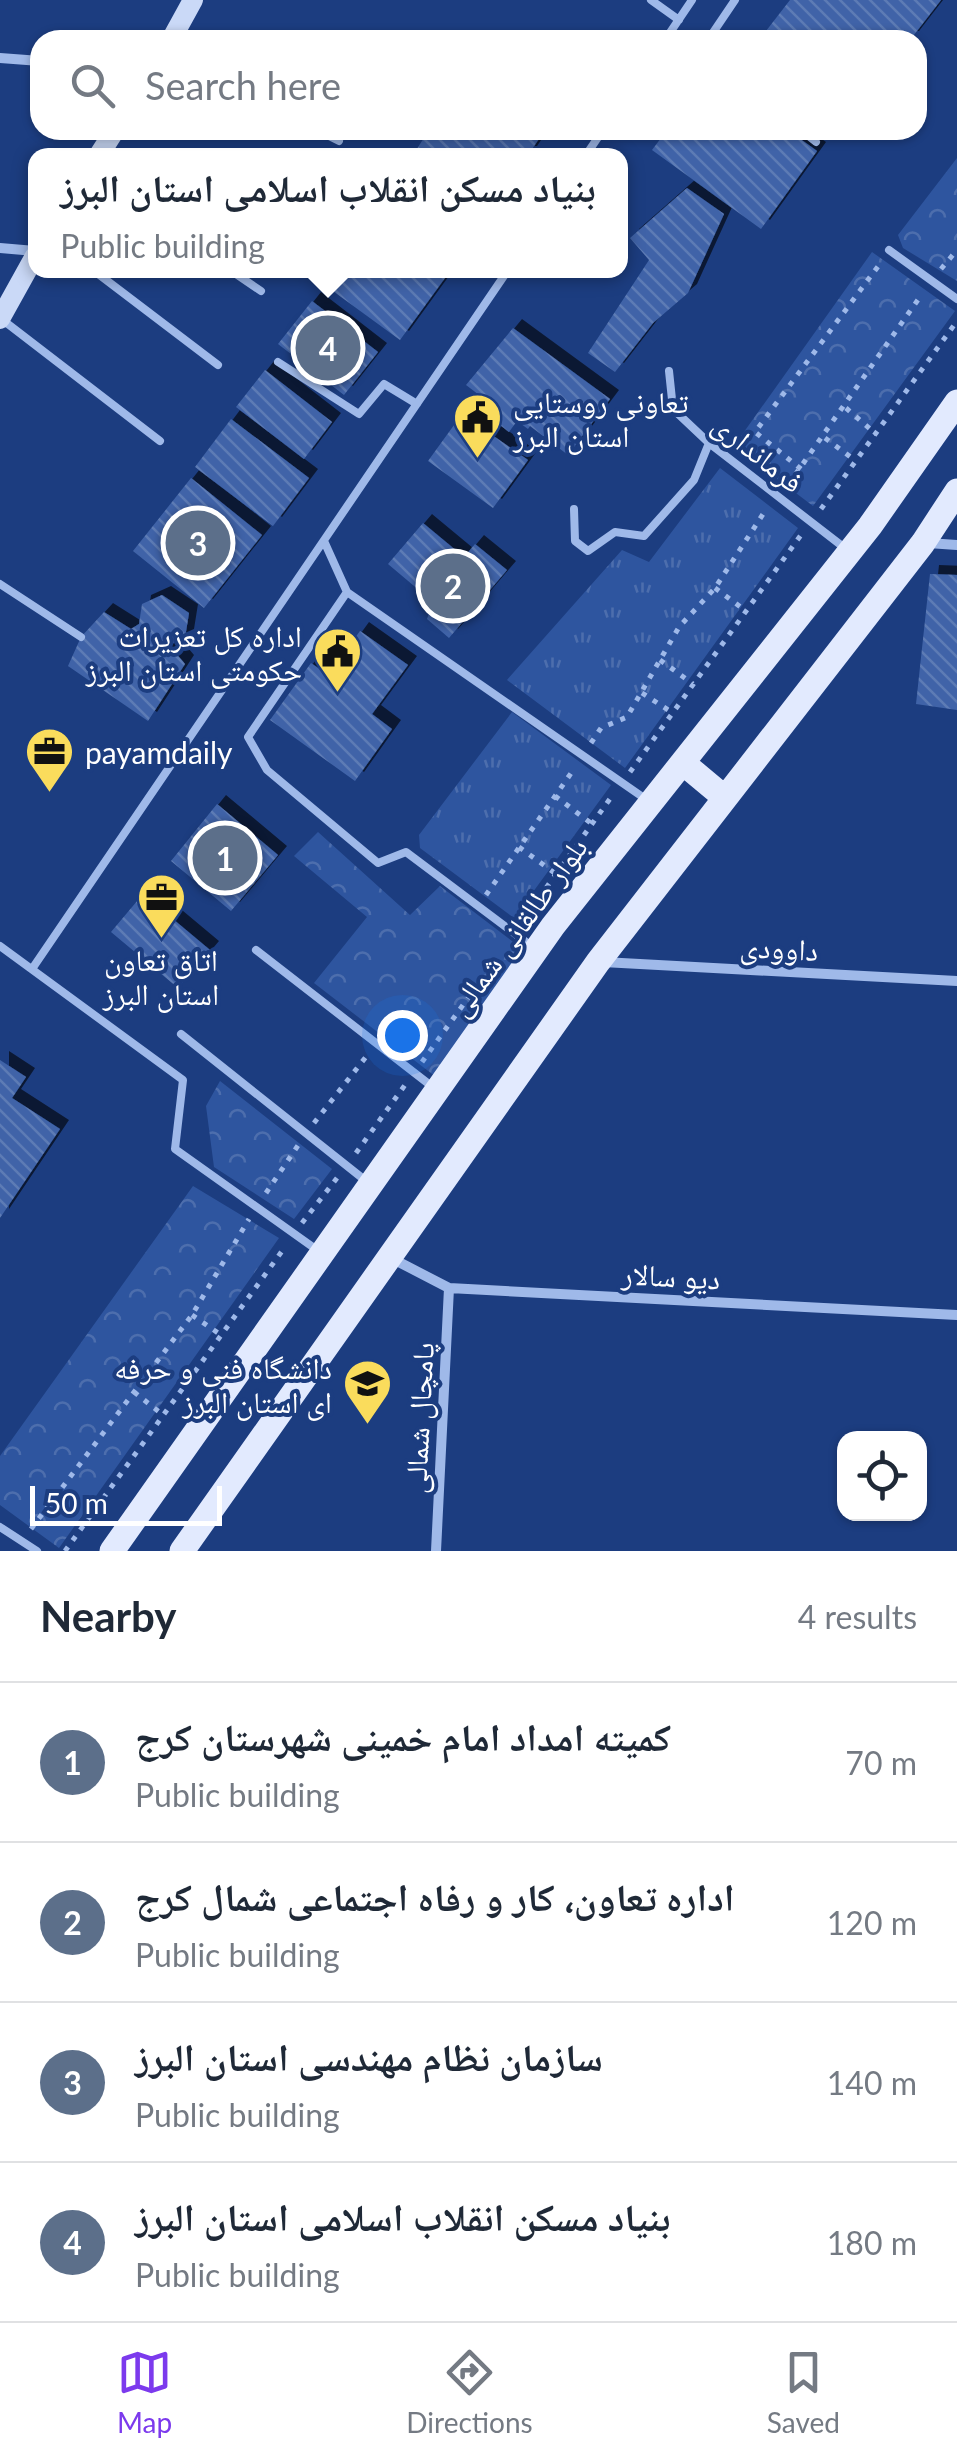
<!DOCTYPE html>
<meta charset="utf-8">
<style>
:root{--surface:#fff;--page:#f6f6f7;--text:#1f2937;--muted:#747a83;--line:#e0e1e3;--accent:#7c3aed}
body{margin:0;font-family:Lato,"Noto Naskh Arabic",sans-serif;background:var(--page);color:var(--text)}
.controls{position:absolute;right:30px;bottom:30px;display:grid;overflow:hidden;border-radius:20px;box-shadow:0 2px 8px #0004}
.controls button{width:90px;height:90px;display:grid;place-items:center;padding:0;border:0;border-bottom:2px solid var(--line);background:var(--surface);color:var(--text);font:50px sans-serif}
.scale{position:absolute;left:30px;bottom:25px;width:192px;box-sizing:border-box;padding-left:10px;border:5px solid #fff;border-top:0;font-size:28px;line-height:35px;white-space:nowrap;color:#fff;-webkit-text-stroke:8px #1c3d80;paint-order:stroke}
.you{position:absolute;left:402px;top:1035px;width:35px;height:35px;margin:-25px;border:8px solid #fff;border-radius:50%;background:#1a73e8;box-shadow:0 0 0 15px #1a73e833}
.badge{display:grid;place-items:center;width:65px;height:65px;border-radius:50%;background:var(--accent);color:#fff;font-size:32px;font-weight:700}
.pin{position:absolute;translate:-50% -50%;border:5px solid #fff;box-shadow:0 2px 10px #0006}
.popup{position:absolute;left:28px;top:148px;width:600px;height:130px;box-sizing:border-box;display:grid;place-content:center;border-radius:20px;background:var(--surface);filter:drop-shadow(0 2px 8px #0005);font-size:32px;white-space:nowrap;color:var(--muted)}
.popup b{font-size:38px;color:var(--text)}
.popup::after{content:'';position:absolute;left:50%;top:100%;margin-left:-20px;border:20px solid transparent;border-top-color:var(--surface)}
.list{margin:0;padding:0;list-style:none}
h2{display:flex;justify-content:space-between;align-items:center;height:130px;margin:0;padding:0 40px;font-size:42px}
h2 small{font-size:32px;font-weight:400;color:var(--muted)}
.list li{display:grid;grid-template-columns:65px 1fr auto;gap:30px;align-items:center;box-sizing:border-box;height:160px;padding:0 40px;border-top:2px solid var(--line)}
.list b{display:block;font-size:38px;white-space:nowrap}
.list p{margin:0;font-size:32px;white-space:nowrap;color:var(--muted)}
.list em{font-size:32px;font-style:normal;color:var(--muted)}
.icon{flex:none;width:55px;height:55px;fill:none;stroke:currentColor;stroke-width:2;stroke-linecap:round;stroke-linejoin:round}
.map{position:relative;flex:none;width:957px;height:1551px;overflow:hidden}
.search{position:absolute;background:var(--surface);box-shadow:0 2px 8px #0004;left:30px;right:30px;top:30px;height:110px;display:flex;align-items:center;gap:25px;box-sizing:border-box;padding:0 35px;border-radius:30px;color:var(--muted);font-size:38px}
.sheet{height:770px;background:var(--surface)}
nav{display:flex;justify-content:space-around;align-items:center;box-sizing:border-box;height:140px;border-top:2px solid var(--line);background:var(--surface);font-size:28px;color:var(--muted)}
nav a{display:grid;justify-items:center;gap:5px}
nav .on{color:var(--accent)}
.map>svg:first-child{display:block}
</style>
<div class="map">
<svg width="957" height="1551" viewBox="0 0 957 1551">
<defs>
<pattern id="grass-tufts" width="24" height="20" patternUnits="userSpaceOnUse" patternTransform="scale(2.5)"><rect width="24" height="20" fill="#2e559f"/><path d="M3 7l-1-3M5 7V3M7 7l1-3M15 17l-1-3M17 17v-4M19 17l1-3" fill="none" stroke="#4d6ead"/></pattern>
<pattern id="forest-crowns" width="20" height="18" patternUnits="userSpaceOnUse" patternTransform="scale(2.5)"><rect width="20" height="18" fill="#2e559f"/><path d="M2 6a3 3 0 1 1 6 0M12 15a3 3 0 1 1 6 0" fill="none" stroke="#4d6ead"/></pattern>
<pattern id="building-back-hatch" width="6" height="6" patternUnits="userSpaceOnUse" patternTransform="scale(2.5)"><rect width="6" height="6" fill="#4064a8"/><path d="M-1 5l2 2M0 0l6 6M5-1l2 2" fill="none" stroke="#5d7bb5"/></pattern>
<filter id="shadow"><feDropShadow dx="9" dy="-9" stdDeviation="0" flood-color="#0009"/></filter>
</defs>
<rect width="100%" height="100%" fill="#1c3d80"/>
<path fill="url(#grass-tufts)" d="M 720,468 L 798,528 L 625,768 L 507,680 L 622,550 L 649,562 Z
M 512,712 L 611,785 L 514,918 L 420,848 L 419,835 Z"/>
<path fill="url(#forest-crowns)" d="M 957,158 L 957,281 L 903,248 L 898,235 Z
M 872,252 L 955,311 L 813,506 L 734,446 Z
M 318,832 L 410,915 L 440,886 L 525,951 L 436,1077 L 314,983 L 367,917 L 294,856 Z
M 220,1081 L 332,1169 L 294,1219 L 214,1167 L 206,1106 Z
M 193,1186 L 279,1238 L 59,1548 L 0,1505 L 0,1456 Z"/>
<path fill="url(#building-back-hatch)" filter="url(#shadow)" d="M 790,0 L 941,0 L 910,40 L 778,40 L 766,31 Z
M 429,130 L 545,130 L 528,155 L 413,155 Z
M 667,130 L 788,130 L 817,151 L 761,229 L 652,150 Z
M 687,188 L 724,214 L 688,293 L 653,323 L 615,372 L 588,353 L 649,260 L 630,238 Z
M 304,270 L 435,270 L 445,278 L 400,340 Z
M 312,301 L 378,352 L 344,395 L 278,344 Z
M 513,328 L 610,399 L 568,455 L 530,426 L 528,429 L 517,421 L 509,432 L 484,412 L 491,404 L 466,385 Z
M 265,370 L 332,422 L 304,459 L 236,407 Z
M 462,414 L 528,460 L 493,508 L 428,461 Z
M 231,419 L 309,478 L 273,526 L 195,467 Z
M 191,478 L 262,535 L 204,608 L 133,551 Z
M 423,523 L 464,557 L 475,544 L 507,570 L 449,638 L 427,619 L 433,602 L 388,564 Z
M 930,574 L 957,575 L 957,710 L 916,704 Z
M 162,595 L 189,613 L 185,638 L 169,645 L 185,664 L 148,721 L 68,666 L 81,637 L 104,612 L 131,629 L 139,624 L 142,604 Z
M 360,631 L 408,665 L 372,714 L 392,729 L 355,781 L 270,720 L 311,663 L 328,675 Z
M 217,804 L 278,855 L 231,911 L 171,861 Z
M 143,894 L 210,950 L 178,988 L 111,932 Z
M 0,1060 L 26,1077 L 12,1098 L 60,1129 L 0,1218 Z"/>
<g fill="none" stroke-linecap="round" stroke-linejoin="round">
<path stroke="#9fb9e9" stroke-width="5" stroke-dasharray="5 8" stroke-linecap="butt" d="M 941,269 L 957,250
M 846,408 L 876,434
M 825,438 L 856,461
M 801,469 L 755,432 L 882,261
M 788,485 L 922,294
M 821,509 L 957,321
M 715,588 L 746,611
M 660,660 L 693,684
M 642,693 L 673,713
M 591,743 L 601,728 L 627,717 L 679,627 L 715,588 L 767,508
M 630,772 L 801,535
M 555,796 L 592,824
M 519,847 L 556,874
M 486,895 L 574,769
M 531,909 L 612,796
M 422,1062 L 468,998
M 314,1123 L 369,1053
M 356,1153 L 405,1085
M 266,1193 L 299,1144
M 302,1223 L 337,1178
M 192,1315 L 221,1335
M 134,1392 L 163,1415
M 31,1529 L 192,1315 L 249,1219
M 65,1551 L 285,1247"/>
<path stroke="#9fb9e9" stroke-width="8" d="M 651,0 L 679,20
M 665,40 L 692,0
M 708,40 L 735,0
M 317,130 L 339,141
M 801,130 L 816,142
M 586,155 L 603,130
M 889,250 L 957,299
M 93,270 L 218,365
M 230,270 L 261,291
M 0,318 L 160,441
M 278,362 L 359,414 L 384,384 L 417,404
M 669,371 L 673,409 L 709,443 L 846,549
M 574,509 L 575,541 L 588,551 L 615,532 L 644,536 L 694,480 L 709,443
M 324,541 L 347,592 L 248,737 L 267,770 L 378,863 L 406,852 L 534,948
M 0,584 L 81,637
M 347,592 L 647,800
M 0,946 L 183,1080 L 175,1149 L 317,1250
M 256,950 L 434,1088
M 32,969 L 508,270
M 181,1034 L 366,1181
M 0,1527 L 37,1551"/>
<path stroke="#9fb9e9" stroke-width="10" d="M 0,58 L 40,61
M 0,248 L 35,251
M 928,543 L 957,545
M 603,962 L 957,981
M 391,1258 L 449,1288 L 957,1315
M 436,1551 L 449,1288"/>
<path stroke="#cad9f7" stroke-width="20" d="M 171,40 L 193,0
M 99,155 L 115,130
M 0,319 L 35,256"/>
<path stroke="#e2eafe" stroke-width="25" d="M 683,763 L 725,798
M 112,1551 L 553,926 L 870,526 L 957,402
M 182,1551 L 598,962 L 923,543 L 957,491"/>
</g>
<defs>
<symbol id="civic-pin" viewBox="-11 -11 22 30"><path d="M0 17L-7.5 6A9.5 9.5 0 1 1 7.5 6Z" fill="#fadc5c" stroke="#1c3d80"/><path d="M-.6-6.5H3V-4.5H.6V-3L4-1V1h2V6H-6V1h2V-1L-.6-3ZM-1.2 2.5V6h2.4V2.5Z" fill="#111"/></symbol>
<symbol id="office-pin" viewBox="-11 -11 22 30"><path d="M0 17L-7.5 6A9.5 9.5 0 1 1 7.5 6Z" fill="#fadc5c" stroke="#1c3d80"/><path d="M-6-3h4V-5.5h4V-3h4V5H-6ZM-1-4.5V-3h2v-1.5ZM-6 0V1H6V0Z" fill="#111"/></symbol>
<symbol id="school-pin" viewBox="-11 -11 22 30"><path d="M0 17L-7.5 6A9.5 9.5 0 1 1 7.5 6Z" fill="#fadc5c" stroke="#1c3d80"/><path d="M0-5L7-2L0 1L-7-2ZM-4 1L0 2.5L4 1V4Q0 6-4 4Z" fill="#111"/></symbol>
</defs>
<g fill-rule="evenodd">
<use href="#civic-pin" x="450" y="390" width="55" height="75"/>
<use href="#civic-pin" x="310" y="624" width="55" height="75"/>
<use href="#office-pin" x="22" y="724" width="55" height="75"/>
<use href="#office-pin" x="134" y="870" width="55" height="75"/>
<use href="#school-pin" x="340" y="1356" width="55" height="75"/>
</g>
<g text-anchor="middle" dominant-baseline="central" stroke-width="8" stroke-linejoin="round" paint-order="stroke">
<g font-size="30" fill="#fff" stroke="#1c3d80" text-anchor="start">
<text x="513" y="401">تعاونی روستایی<tspan x="513" dy="34">استان البرز</tspan></text>
<text x="302" y="635" text-anchor="end">اداره کل تعزیرات<tspan x="302" dy="34">حکومتی استان البرز</tspan></text>
<text x="85" y="752">payamdaily</text>
<text x="161" y="959" text-anchor="middle">اتاق تعاون<tspan x="161" dy="34">استان البرز</tspan></text>
<text x="332" y="1367" text-anchor="end">دانشگاه فنی و حرفه<tspan x="332" dy="34">ای استان البرز</tspan></text>
</g>
<g font-size="30" fill="#fff" stroke="#1c3d80">
<text transform="translate(759 452) rotate(39)">فرمانداری</text>
<text transform="translate(517 926) rotate(-54)">بلوار طالقانی شمالی</text>
<text transform="translate(779 947) rotate(3)">داوودی</text>
<text transform="translate(671 1275) rotate(3)">دیو سالار</text>
<text transform="translate(418 1418) rotate(-87)">پامچال شمالی</text>
</g>
</g>
</svg>
<div class="controls">
<button><svg class="icon" aria-label="locate" viewBox="0 0 24 24"><circle cx="12" cy="12" r="6"/><path d="M12 2v4M12 18v4M2 12h4M18 12h4"/></svg></button>
</div>
<div class="scale">50 m</div>
<div class="you"></div>
<div class="pin badge" style="left:225px;top:858px;background:#5c6f8a">1</div>
<div class="pin badge" style="left:453px;top:586px;background:#5c6f8a">2</div>
<div class="pin badge" style="left:198px;top:543px;background:#5c6f8a">3</div>
<div class="pin badge" style="left:328px;top:348px;background:#5c6f8a">4</div>
<div class="popup"><b>بنیاد مسکن انقلاب اسلامی استان البرز</b>Public building</div>
<div class="search"><svg class="icon" aria-label="search" viewBox="0 0 24 24"><circle cx="10" cy="10" r="6"/><path d="M15 15l6 6"/></svg>Search here</div>
</div>
<section class="sheet">
<h2>Nearby<small>4 results</small></h2>
<ul class="list">
<li><span class="badge" style="background:#5c6f8a">1</span><div><b>کمیته امداد امام خمینی شهرستان کرج</b><p>Public building</p></div><em>70 m</em></li>
<li><span class="badge" style="background:#5c6f8a">2</span><div><b>اداره تعاون، کار و رفاه اجتماعی شمال کرج</b><p>Public building</p></div><em>120 m</em></li>
<li><span class="badge" style="background:#5c6f8a">3</span><div><b>سازمان نظام مهندسی استان البرز</b><p>Public building</p></div><em>140 m</em></li>
<li><span class="badge" style="background:#5c6f8a">4</span><div><b>بنیاد مسکن انقلاب اسلامی استان البرز</b><p>Public building</p></div><em>180 m</em></li>
</ul>
</section>
<nav>
<a class="on"><svg class="icon" aria-label="map" viewBox="0 0 24 24"><path d="M3 6l6-2 6 2 6-2v14l-6 2-6-2-6 2zM9 4v14M15 6v14"/></svg>Map</a>
<a><svg class="icon" aria-label="directions" viewBox="0 0 24 24"><path d="M12 3l9 9-9 9-9-9zM9 14v-3h6M13 9l2 2-2 2"/></svg>Directions</a>
<a><svg class="icon" aria-label="saved" viewBox="0 0 24 24"><path d="M7 4h10v16l-5-4-5 4z"/></svg>Saved</a>
</nav>
